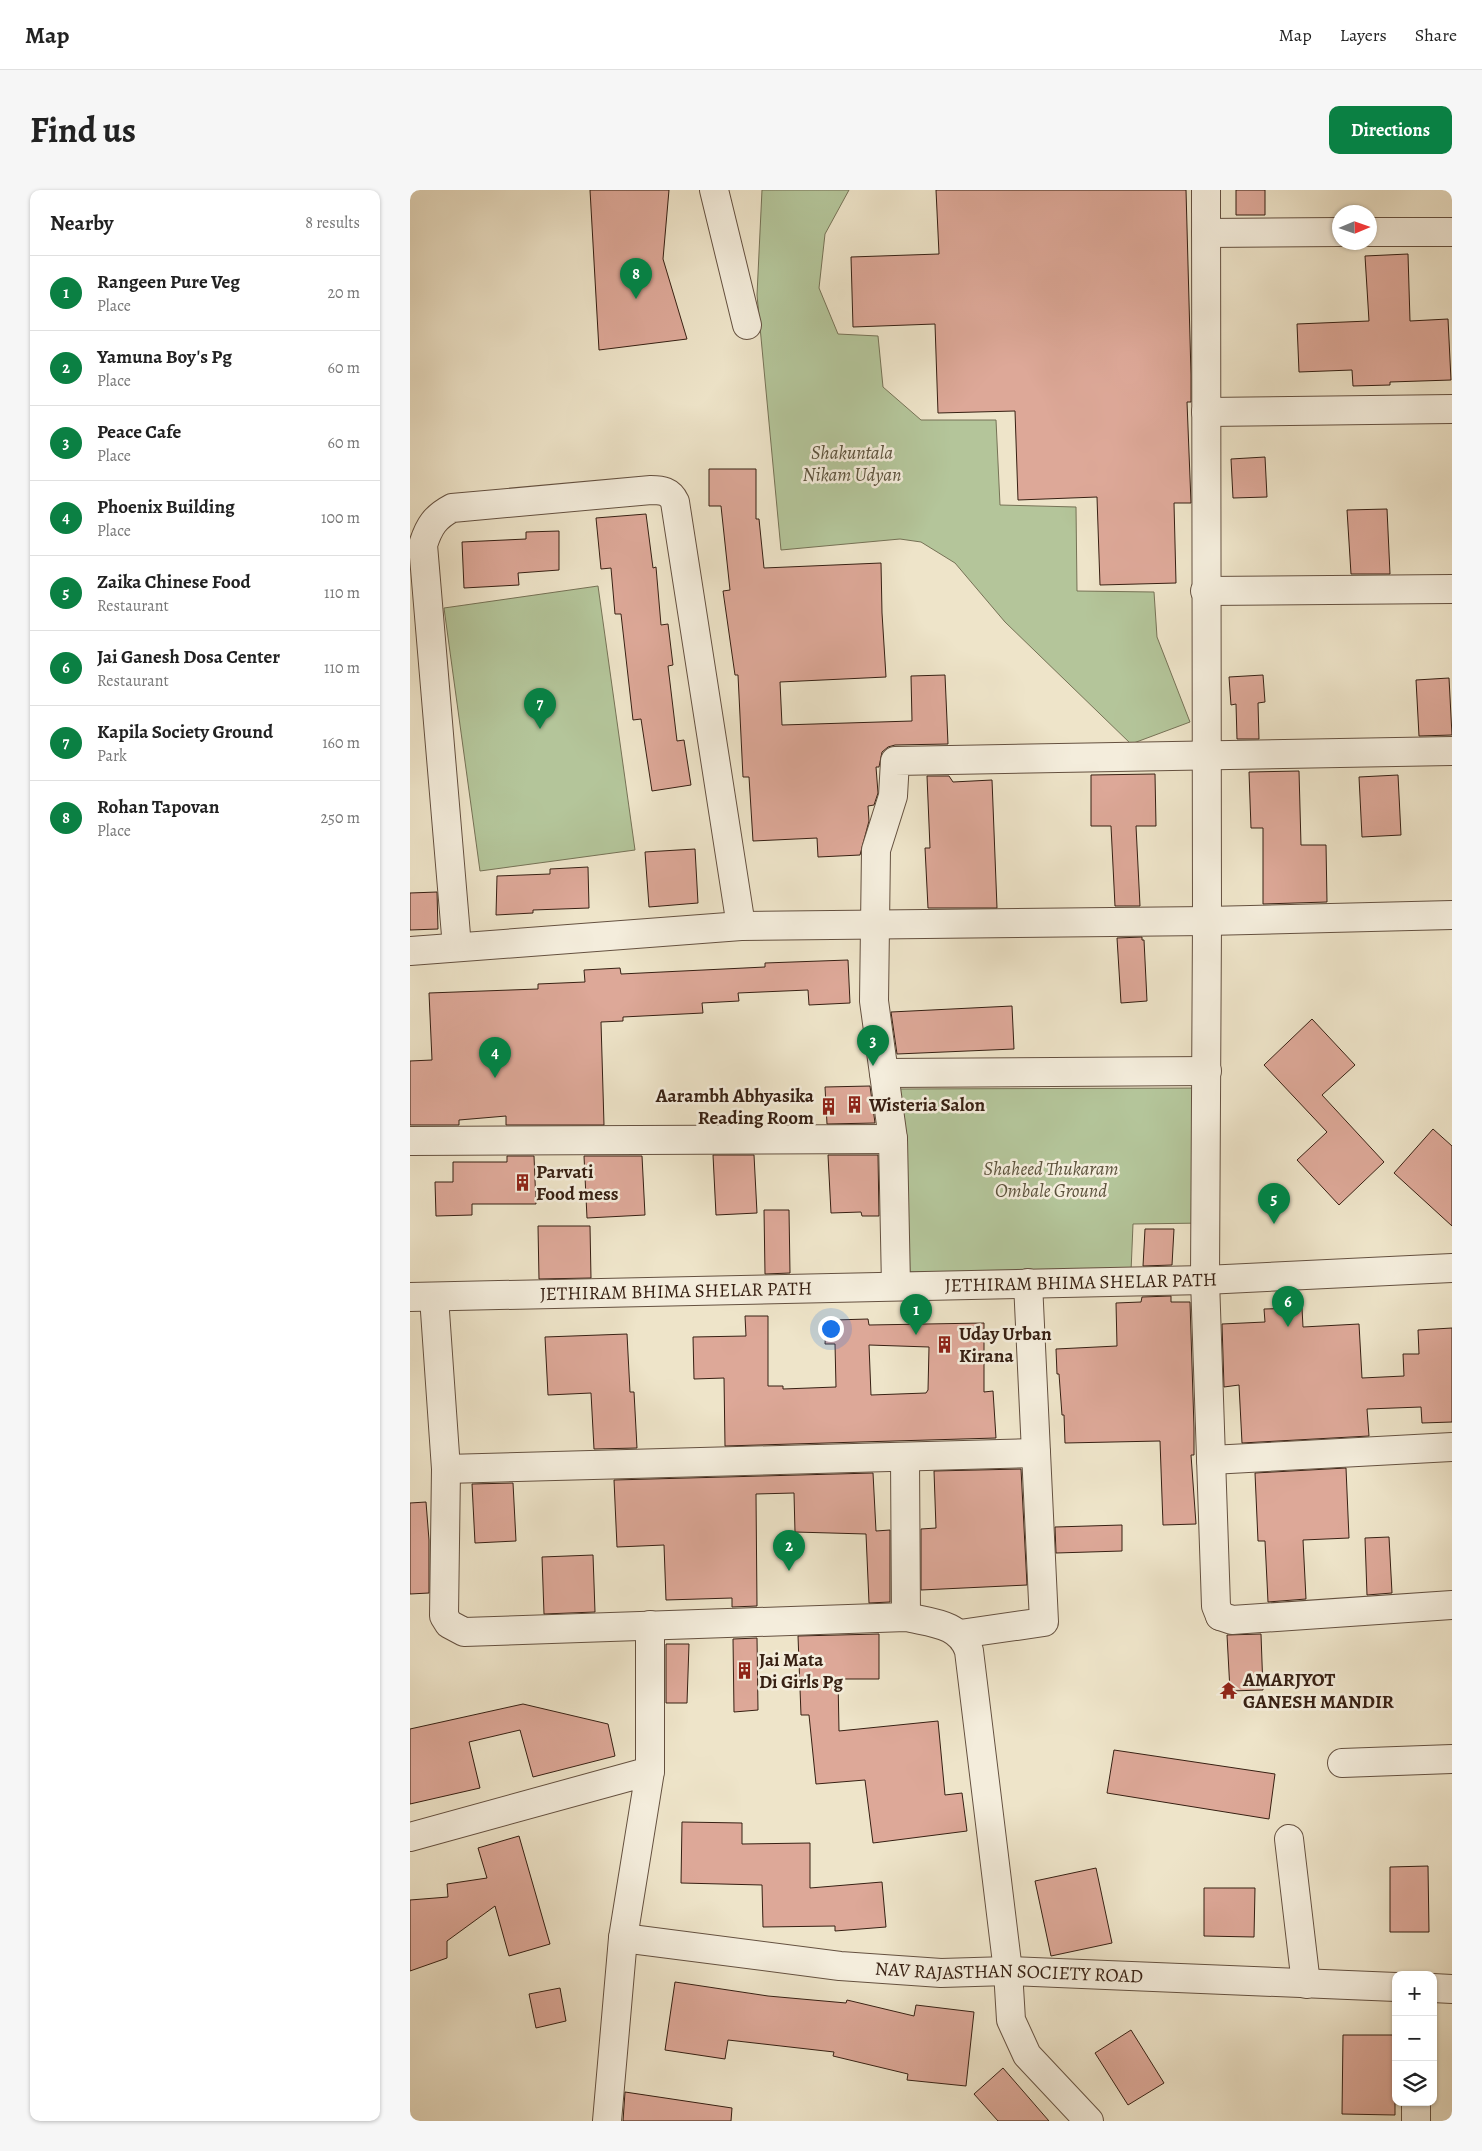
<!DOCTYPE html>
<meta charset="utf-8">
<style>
:root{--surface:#fff;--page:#f6f6f6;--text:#222;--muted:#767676;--line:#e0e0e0;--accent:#0b8043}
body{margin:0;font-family:Alegreya,serif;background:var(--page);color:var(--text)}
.controls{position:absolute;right:15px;bottom:15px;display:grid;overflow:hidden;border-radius:10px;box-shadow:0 1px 4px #0004}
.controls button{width:45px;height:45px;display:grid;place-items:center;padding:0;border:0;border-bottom:1px solid var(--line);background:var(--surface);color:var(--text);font:25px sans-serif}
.compass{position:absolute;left:922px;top:15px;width:45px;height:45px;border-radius:50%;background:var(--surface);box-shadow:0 1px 4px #0004;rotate:88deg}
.you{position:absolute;left:420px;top:1138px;width:18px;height:18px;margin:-12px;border:4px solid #fff;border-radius:50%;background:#1a73e8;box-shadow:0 0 0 8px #1a73e833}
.badge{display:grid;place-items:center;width:32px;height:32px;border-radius:50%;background:var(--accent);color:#fff;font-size:16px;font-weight:700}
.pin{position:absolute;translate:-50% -41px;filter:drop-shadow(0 1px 2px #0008)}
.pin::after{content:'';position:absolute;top:26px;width:18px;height:15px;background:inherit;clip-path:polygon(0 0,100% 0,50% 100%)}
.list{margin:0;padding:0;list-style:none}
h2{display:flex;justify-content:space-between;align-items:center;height:65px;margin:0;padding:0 20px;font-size:21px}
h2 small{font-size:16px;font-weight:400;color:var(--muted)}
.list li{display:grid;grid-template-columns:32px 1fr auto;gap:15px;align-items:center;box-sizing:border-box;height:75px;padding:0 20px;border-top:1px solid var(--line)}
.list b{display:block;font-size:19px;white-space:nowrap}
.list p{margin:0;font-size:16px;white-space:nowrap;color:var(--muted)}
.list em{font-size:16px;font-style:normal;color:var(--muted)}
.icon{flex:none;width:28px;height:28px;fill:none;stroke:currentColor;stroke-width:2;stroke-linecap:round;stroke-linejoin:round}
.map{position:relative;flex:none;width:1042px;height:1931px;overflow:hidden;border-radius:10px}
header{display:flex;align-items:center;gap:30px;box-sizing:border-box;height:70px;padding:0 25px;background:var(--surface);border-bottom:1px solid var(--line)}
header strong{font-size:24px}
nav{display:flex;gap:28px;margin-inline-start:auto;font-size:18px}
.intro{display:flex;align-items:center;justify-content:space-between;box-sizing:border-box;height:120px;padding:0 30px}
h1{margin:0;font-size:35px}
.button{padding:12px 22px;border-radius:10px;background:var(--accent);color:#fff;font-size:18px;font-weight:700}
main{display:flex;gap:30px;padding:0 30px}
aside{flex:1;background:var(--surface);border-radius:10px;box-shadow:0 1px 4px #0004}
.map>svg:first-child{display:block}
</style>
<header>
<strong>Map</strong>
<nav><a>Map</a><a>Layers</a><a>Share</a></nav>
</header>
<div class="intro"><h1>Find us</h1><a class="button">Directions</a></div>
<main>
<aside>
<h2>Nearby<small>8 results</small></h2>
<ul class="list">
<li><span class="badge">1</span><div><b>Rangeen Pure Veg</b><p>Place</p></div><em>20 m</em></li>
<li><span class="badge">2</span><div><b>Yamuna Boy's Pg</b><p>Place</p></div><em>60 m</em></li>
<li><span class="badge">3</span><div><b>Peace Cafe</b><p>Place</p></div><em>60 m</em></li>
<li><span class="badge">4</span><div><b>Phoenix Building</b><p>Place</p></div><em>100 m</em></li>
<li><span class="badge">5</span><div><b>Zaika Chinese Food</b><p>Restaurant</p></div><em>110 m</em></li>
<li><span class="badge">6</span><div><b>Jai Ganesh Dosa Center</b><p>Restaurant</p></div><em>110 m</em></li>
<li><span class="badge">7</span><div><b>Kapila Society Ground</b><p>Park</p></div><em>160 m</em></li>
<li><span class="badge">8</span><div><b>Rohan Tapovan</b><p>Place</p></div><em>250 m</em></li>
</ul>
</aside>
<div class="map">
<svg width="1042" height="1931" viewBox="0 0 1042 1931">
<rect width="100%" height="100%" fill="#eee4c9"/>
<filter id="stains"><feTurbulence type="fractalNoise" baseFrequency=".004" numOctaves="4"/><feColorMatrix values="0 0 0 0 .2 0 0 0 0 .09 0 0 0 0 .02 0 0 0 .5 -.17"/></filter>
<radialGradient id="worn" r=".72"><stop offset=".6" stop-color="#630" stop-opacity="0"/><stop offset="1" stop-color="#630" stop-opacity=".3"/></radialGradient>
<path fill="#b4c59a" stroke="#767256" d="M 352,0 L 439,0 L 415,44 L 409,98 L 428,144 L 468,146 L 473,197 L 511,230 L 586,230 L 590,315 L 666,317 L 667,401 L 744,402 L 747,447 L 780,532 L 721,554 L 595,432 L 545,373 L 511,352 L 490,349 L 371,360 L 347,105 Z
M 188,396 L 225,660 L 70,681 L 34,418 Z
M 797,898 L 794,1033 L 723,1034 L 721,1082 L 490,1082 L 486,899 Z"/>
<path fill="#dda898" stroke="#372013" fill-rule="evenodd" d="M 180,0 L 259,0 L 253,69 L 277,149 L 189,160 Z
M 526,0 L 776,0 L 781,185 L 781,212 L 777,212 L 781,313 L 764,313 L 766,393 L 690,395 L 687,307 L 608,310 L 605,221 L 528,223 L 525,134 L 443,137 L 441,67 L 529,64 Z
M 826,0 L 855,0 L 855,25 L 826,25 Z
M 998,64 L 1000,131 L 1038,129 L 1041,190 L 980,192 L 980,195 L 943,196 L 942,180 L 889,182 L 887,134 L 959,131 L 955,66 Z
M 855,267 L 857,307 L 823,308 L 821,269 Z
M 299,279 L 346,279 L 346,329 L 349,329 L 354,378 L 471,373 L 472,423 L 476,487 L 370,492 L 372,535 L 502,531 L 501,486 L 535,485 L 538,554 L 485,555 L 478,557 L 472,562 L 469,577 L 466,577 L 468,603 L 464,615 L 458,616 L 459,631 L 450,665 L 408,667 L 407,648 L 343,651 L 339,587 L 333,587 L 328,485 L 325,485 L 313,401 L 320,400 L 311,316 L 299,316 Z
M 977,319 L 980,384 L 941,384 L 937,320 Z
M 236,324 L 243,378 L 246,377 L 251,435 L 258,434 L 263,475 L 258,476 L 267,551 L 274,550 L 281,595 L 242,601 L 231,529 L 223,530 L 211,424 L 205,424 L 201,378 L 191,379 L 186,328 Z
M 149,341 L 149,380 L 108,383 L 109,395 L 54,398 L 52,352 L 116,349 L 116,342 Z
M 853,485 L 855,512 L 848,513 L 849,549 L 827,549 L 826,514 L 821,515 L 819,487 Z
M 1039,488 L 1042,545 L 1009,546 L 1006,490 Z
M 889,581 L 891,655 L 916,655 L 917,712 L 853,714 L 853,638 L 841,638 L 839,582 Z
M 745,584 L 746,636 L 726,636 L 730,716 L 705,716 L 701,636 L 681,636 L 681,585 Z
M 988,585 L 991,645 L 952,647 L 949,587 Z
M 517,586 L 539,586 L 543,592 L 582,590 L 587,718 L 518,718 L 515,658 L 520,658 Z
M 285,659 L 288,713 L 239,717 L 235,662 Z
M 178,677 L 179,718 L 123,720 L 123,723 L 86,725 L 87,686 L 140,684 L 140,679 Z
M 27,702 L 28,739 L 0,740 L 0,703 Z
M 732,747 L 732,750 L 734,750 L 737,811 L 711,813 L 707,748 Z
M 438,770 L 440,813 L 399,815 L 398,800 L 328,803 L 329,811 L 292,813 L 293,823 L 213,827 L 213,831 L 191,832 L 194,935 L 96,935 L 96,926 L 49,930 L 49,935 L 0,935 L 0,871 L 22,870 L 19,803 L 128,799 L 128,794 L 175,792 L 174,780 L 210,778 L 211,784 L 355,777 L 355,773 Z
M 602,816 L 604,859 L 487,864 L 481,822 Z
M 902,829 L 945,875 L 912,905 L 974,972 L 929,1015 L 887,970 L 917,942 L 854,875 Z
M 460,896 L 465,933 L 417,934 L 415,897 Z
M 1023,939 L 1042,956 L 1042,1036 L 984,983 Z
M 303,965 L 344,965 L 347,1023 L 306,1025 Z
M 418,965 L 468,965 L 469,1026 L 452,1026 L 451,1022 L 421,1023 Z
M 97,966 L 124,966 L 126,1014 L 62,1014 L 62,1025 L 26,1026 L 25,992 L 43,992 L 43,972 L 97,972 Z
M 174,966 L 232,966 L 235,1025 L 177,1028 Z
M 354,1020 L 379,1020 L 380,1083 L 355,1084 Z
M 128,1036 L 180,1036 L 181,1088 L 129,1089 Z
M 735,1039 L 764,1039 L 762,1075 L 733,1076 Z
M 761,1106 L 761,1112 L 780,1112 L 784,1238 L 784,1265 L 781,1265 L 786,1334 L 753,1335 L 750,1251 L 655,1253 L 654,1225 L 652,1225 L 649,1184 L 647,1184 L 646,1159 L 707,1156 L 706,1113 L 731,1112 L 732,1107 Z
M 892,1118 L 893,1137 L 949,1134 L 952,1188 L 994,1186 L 993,1164 L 1009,1164 L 1008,1140 L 1042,1138 L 1042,1232 L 1012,1233 L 1011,1217 L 957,1219 L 959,1246 L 832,1253 L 829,1195 L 814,1197 L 812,1134 L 855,1132 L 854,1119 Z
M 335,1126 L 358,1126 L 358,1196 L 373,1196 L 373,1199 L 426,1197 L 425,1154 L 415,1154 L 416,1135 L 424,1135 L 424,1130 L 458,1129 L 459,1135 L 574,1133 L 574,1202 L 583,1201 L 586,1248 L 315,1256 L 314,1188 L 284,1189 L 283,1147 L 336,1146 ZM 459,1155 L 519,1157 L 518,1200 L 516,1203 L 461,1205 Z
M 217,1144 L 220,1202 L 224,1202 L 227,1258 L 184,1259 L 181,1203 L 138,1205 L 135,1147 Z
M 936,1278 L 939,1348 L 893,1350 L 896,1409 L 858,1412 L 855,1351 L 848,1351 L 845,1283 Z
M 611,1279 L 617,1395 L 511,1400 L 511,1339 L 526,1338 L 524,1281 Z
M 463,1283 L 466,1341 L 480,1340 L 480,1412 L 459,1413 L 456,1344 L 385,1342 L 384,1303 L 346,1304 L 347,1416 L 322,1417 L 322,1408 L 256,1410 L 254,1355 L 207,1357 L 204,1290 Z
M 103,1293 L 106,1351 L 65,1353 L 62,1294 Z
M 16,1312 L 19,1350 L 19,1403 L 0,1404 L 0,1313 Z
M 712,1335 L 712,1361 L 646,1363 L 645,1337 Z
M 979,1347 L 982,1403 L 957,1405 L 955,1348 Z
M 183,1365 L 185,1422 L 134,1424 L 132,1367 Z
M 469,1444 L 469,1489 L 428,1489 L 429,1541 L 528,1531 L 535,1605 L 552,1603 L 557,1641 L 463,1653 L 455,1590 L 406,1594 L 399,1525 L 391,1525 L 388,1446 Z
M 851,1444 L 853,1500 L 820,1501 L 817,1445 Z
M 347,1448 L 348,1520 L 324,1522 L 323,1449 Z
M 256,1454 L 279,1454 L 277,1513 L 256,1513 Z
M 113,1514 L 198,1534 L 205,1566 L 123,1587 L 110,1540 L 59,1552 L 70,1598 L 0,1614 L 0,1539 Z
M 704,1560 L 865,1584 L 859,1629 L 697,1603 Z
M 272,1632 L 332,1633 L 332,1654 L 400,1653 L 400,1698 L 472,1692 L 476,1737 L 425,1741 L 425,1736 L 353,1737 L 352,1695 L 271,1693 Z
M 109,1646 L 140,1754 L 99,1766 L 85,1716 L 37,1751 L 37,1768 L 0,1781 L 0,1710 L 38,1707 L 37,1694 L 77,1688 L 68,1658 Z
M 1018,1676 L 1019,1742 L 980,1742 L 980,1677 Z
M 686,1678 L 702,1753 L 641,1766 L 625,1691 Z
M 794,1698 L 845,1698 L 844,1747 L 794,1746 Z
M 265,1792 L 358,1806 L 436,1813 L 437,1810 L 504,1826 L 506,1815 L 564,1822 L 556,1896 L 497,1890 L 498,1884 L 423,1866 L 424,1862 L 318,1850 L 315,1869 L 255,1860 Z
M 150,1798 L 156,1831 L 126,1838 L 119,1804 Z
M 721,1840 L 754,1893 L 718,1915 L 685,1863 Z
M 933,1845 L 985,1845 L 985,1925 L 932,1924 Z
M 593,1878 L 639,1931 L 588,1931 L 564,1904 Z
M 215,1902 L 322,1918 L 321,1931 L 213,1931 Z"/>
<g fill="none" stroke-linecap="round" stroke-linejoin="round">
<defs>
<g id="minor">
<path d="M 304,0 L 337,135"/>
<path d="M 959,42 L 1042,42"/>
<path d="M 796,43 L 929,42"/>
<path d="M 796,222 L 1042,219"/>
<path d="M 795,401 L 1042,399"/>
<path d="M 47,757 L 13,355 C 19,336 25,327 42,318 L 241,300 C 252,300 260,301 265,312 L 331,736"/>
<path d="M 0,761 L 331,736 L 797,731 L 1042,725"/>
<path d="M 474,883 L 797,881"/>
<path d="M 0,951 L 483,949"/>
<path d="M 486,1096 L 483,949 L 464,811 L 466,660 L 483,606 L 485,571 L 1042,561"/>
<path d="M 24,1107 L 36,1279 L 34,1426 L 39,1434 L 54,1442 L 496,1427 C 521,1433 550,1433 559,1461 L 598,1781 L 601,1830 L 617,1865 L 679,1931"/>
<path d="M 495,1267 L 496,1427"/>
<path d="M 801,1270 L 1042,1257"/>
<path d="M 36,1279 L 626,1263"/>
<path d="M 810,1426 L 822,1430 L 1042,1415"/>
<path d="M 240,1435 L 240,1581"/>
<path d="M 550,1444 L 634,1432 L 618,1093"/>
<path d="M 932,1573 L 1042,1569"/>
<path d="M 0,1647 L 240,1581 L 213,1748 L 197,1931"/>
<path d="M 879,1649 L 896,1794"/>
<path id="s1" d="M 213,1748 L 430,1776 L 531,1783 L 598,1781 L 986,1797"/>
<path d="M 1023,1798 L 1042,1799"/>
<path d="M 1006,1931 L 1006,1912"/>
</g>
<g id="tertiary">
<path d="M 796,0 L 797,731 L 795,1090 L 806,1416 L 810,1426"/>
<path id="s2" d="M 0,1107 L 795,1090 L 1042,1078"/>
</g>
</defs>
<use href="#minor" stroke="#655140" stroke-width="30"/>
<use href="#tertiary" stroke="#655140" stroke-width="30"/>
<use href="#minor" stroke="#f4eddc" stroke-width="28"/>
<use href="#tertiary" stroke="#f4eddc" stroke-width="28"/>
</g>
<defs>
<symbol id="building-bare" viewBox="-9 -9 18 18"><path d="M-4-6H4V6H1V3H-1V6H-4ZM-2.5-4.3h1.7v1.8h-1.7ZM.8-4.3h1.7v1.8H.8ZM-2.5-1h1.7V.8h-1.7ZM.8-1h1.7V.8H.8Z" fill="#8f2418" stroke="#f4eddc" stroke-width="2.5" paint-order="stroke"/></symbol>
<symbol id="temple-bare" viewBox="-9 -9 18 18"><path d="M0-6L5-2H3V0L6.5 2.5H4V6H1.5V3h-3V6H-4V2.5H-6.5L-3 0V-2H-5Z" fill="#8f2418" stroke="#f4eddc" stroke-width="2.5" paint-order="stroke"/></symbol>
</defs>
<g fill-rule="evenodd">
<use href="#building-bare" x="432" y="902" width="25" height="25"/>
<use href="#building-bare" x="406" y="904" width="25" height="25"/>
<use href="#building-bare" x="100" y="980" width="25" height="25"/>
<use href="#building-bare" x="522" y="1142" width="25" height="25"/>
<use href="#building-bare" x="322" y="1468" width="25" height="25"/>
<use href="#temple-bare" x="806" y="1488" width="25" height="25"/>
</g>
<g text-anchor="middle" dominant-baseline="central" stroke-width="5" stroke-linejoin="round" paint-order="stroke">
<g font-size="19" font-style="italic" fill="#5c523c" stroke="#f4eddc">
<text x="442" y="263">Shakuntala<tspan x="442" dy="22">Nikam Udyan</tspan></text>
<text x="641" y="979">Shaheed Thukaram<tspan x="641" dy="22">Ombale Ground</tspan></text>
</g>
<g font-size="19" font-weight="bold" fill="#372013" stroke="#f4eddc" text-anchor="start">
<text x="404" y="906" text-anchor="end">Aarambh Abhyasika<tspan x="404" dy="22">Reading Room</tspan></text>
<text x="459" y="915">Wisteria Salon</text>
<text x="126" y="982">Parvati<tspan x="126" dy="22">Food mess</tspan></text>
<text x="549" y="1144">Uday Urban<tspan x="549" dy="22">Kirana</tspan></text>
<text x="349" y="1470">Jai Mata<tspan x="349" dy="22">Di Girls Pg</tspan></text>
<text x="833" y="1490">AMARJYOT<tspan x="833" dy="22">GANESH MANDIR</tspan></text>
</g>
<g font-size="19" fill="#372013" stroke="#f4eddc">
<text stroke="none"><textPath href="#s2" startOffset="671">JETHIRAM BHIMA SHELAR PATH</textPath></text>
<text stroke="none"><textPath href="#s2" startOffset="266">JETHIRAM BHIMA SHELAR PATH</textPath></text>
<text stroke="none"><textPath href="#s1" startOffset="388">NAV RAJASTHAN SOCIETY ROAD</textPath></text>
</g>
</g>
<rect width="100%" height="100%" filter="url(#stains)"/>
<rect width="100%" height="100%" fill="url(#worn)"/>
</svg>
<div class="controls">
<button>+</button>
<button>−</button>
<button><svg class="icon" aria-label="layers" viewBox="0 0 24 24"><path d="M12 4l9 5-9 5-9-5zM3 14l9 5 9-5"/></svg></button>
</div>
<svg class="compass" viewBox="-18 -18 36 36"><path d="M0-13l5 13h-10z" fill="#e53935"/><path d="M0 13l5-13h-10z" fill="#767676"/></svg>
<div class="you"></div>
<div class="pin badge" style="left:506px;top:1145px">1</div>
<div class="pin badge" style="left:379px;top:1381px">2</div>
<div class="pin badge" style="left:463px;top:876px">3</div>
<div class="pin badge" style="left:85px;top:888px">4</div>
<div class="pin badge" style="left:864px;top:1034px">5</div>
<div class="pin badge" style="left:878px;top:1137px">6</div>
<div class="pin badge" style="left:130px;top:539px">7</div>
<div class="pin badge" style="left:226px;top:109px">8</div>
</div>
</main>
